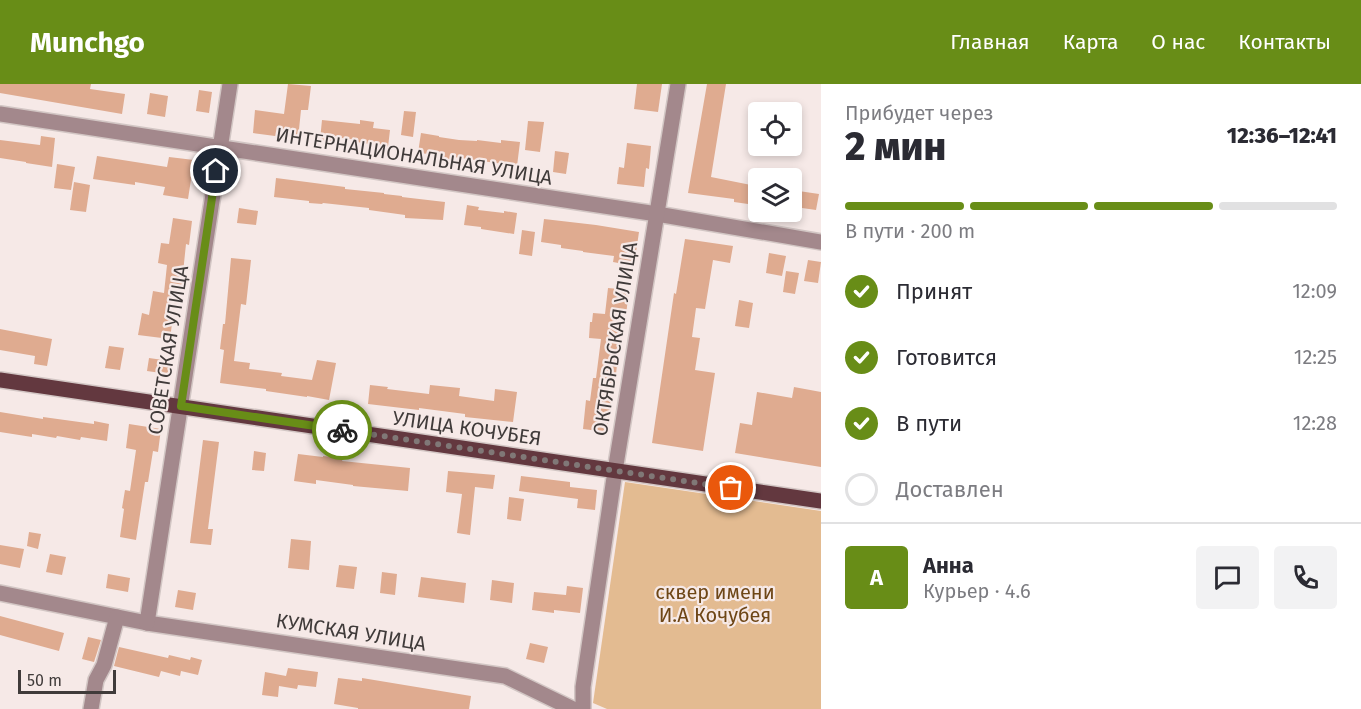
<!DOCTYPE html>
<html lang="ru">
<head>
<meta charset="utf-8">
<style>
  :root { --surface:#fff; --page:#f2f2f3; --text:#2b2b33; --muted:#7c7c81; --line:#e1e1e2; --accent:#688d17 }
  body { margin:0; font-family:"Fira Sans",sans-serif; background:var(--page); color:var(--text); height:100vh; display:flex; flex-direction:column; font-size:22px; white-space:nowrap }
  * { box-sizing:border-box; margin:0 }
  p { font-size:20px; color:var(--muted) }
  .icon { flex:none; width:33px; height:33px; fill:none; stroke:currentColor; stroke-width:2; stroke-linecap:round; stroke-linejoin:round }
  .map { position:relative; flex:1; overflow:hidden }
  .panel { display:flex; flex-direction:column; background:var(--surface); width:540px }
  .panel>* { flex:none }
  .controls { position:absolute; left:748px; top:18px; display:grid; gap:12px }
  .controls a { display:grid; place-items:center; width:54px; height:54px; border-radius:6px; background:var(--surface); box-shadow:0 3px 9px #0003; font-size:30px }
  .scale { position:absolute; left:18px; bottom:15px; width:98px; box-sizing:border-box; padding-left:6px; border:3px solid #403b3a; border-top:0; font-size:16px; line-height:21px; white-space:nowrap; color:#403b3a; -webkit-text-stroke:4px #f6e9e7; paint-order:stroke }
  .pin { position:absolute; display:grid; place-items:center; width:51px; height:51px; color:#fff; margin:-26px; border:3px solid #fff; border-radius:50%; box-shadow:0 2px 6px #0007 }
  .courier { position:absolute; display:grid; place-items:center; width:60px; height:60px; margin:-30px; border:4px solid #688d17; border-radius:50%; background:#fff; color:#222; box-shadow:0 2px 8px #0007 }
  .overview em { font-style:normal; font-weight:800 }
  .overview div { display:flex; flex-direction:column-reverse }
  .overview { display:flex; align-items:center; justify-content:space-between; height:102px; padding:0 24px }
  h1 { font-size:39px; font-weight:800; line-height:45px }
  .bar { display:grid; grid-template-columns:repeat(4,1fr); gap:9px 6px; align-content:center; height:72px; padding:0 24px }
  .bar i { height:8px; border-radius:4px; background:var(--line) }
  .bar .on { background:var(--accent) }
  .bar p { grid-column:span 4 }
  .line { display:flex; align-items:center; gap:15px; padding:0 24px; border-top:2px solid var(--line) }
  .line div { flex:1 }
  .round { display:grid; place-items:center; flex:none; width:63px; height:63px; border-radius:6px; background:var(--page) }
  ol { padding:0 24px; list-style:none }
  li { display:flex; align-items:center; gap:18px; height:66px }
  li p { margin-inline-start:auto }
  li .icon { padding:6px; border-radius:50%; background:var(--accent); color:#fff; stroke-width:4 }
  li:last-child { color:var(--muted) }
  li i { width:33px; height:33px; border:3px solid var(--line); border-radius:50% }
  header { display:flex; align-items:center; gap:36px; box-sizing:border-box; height:84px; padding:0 30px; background:var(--accent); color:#fff }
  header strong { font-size:28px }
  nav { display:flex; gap:33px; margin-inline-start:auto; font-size:21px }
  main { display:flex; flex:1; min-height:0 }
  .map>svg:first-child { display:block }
  .green { fill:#e3bb91 }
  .building { fill:#dfab90 }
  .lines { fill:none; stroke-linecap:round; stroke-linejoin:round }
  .minor-casing { stroke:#d2c6c4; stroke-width:18 }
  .major-casing { stroke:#d2c6c4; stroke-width:18 }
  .minor { stroke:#a3888c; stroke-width:15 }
  .major { stroke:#63383f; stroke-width:15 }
  .done { stroke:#807877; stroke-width:6; stroke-dasharray:0 10.8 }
  .route { stroke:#688d17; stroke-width:8 }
  .labels { text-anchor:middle; stroke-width:4.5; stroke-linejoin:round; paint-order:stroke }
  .street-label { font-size:20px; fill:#403b3a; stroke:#f6e9e7 }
  .park-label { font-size:20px; fill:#6e4616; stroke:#f6e9e7 }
</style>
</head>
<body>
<header>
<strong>Munchgo</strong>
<nav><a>Главная</a><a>Карта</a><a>О нас</a><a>Контакты</a></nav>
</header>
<main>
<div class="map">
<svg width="821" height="625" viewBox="0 0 821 625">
  <rect width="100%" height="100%" fill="#f6e9e7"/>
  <!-- green -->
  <path class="green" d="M625,398L821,427V625H607L593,619Z"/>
  <!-- building -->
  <g class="building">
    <path d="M0,0H91L90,5L125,10L122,30L0,9Z"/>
    <path d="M288,0L311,2L308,26H301L298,55L253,49L255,26L284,30Z"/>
    <path d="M637,0H662L658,28L634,25Z"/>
    <path d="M707,0H726L711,93L751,101L748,120L734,118V115L688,109Z"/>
    <path d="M199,6L212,8L209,29L196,27Z"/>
    <path d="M150,9L168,12L165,33L147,30Z"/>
    <path d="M404,27L416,28L413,53L401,51Z"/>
    <path d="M322,36L360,40V36L374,38L373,44L390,46L388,63L357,58L358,56L334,53L333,58L320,56Z"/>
    <path d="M528,37L544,38L540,68L525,66Z"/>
    <path d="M421,49L439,52V53L459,56L477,57V56L501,59V56L520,58L517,82L454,73V76L441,74V71L418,69Z"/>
    <path d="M41,52L55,54L52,83L26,79V78L0,74V56L40,61Z"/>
    <path d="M627,59L651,62L649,85L646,84L644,103L617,100L619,83L624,84Z"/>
    <path d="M555,67L569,69L566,90L553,88Z"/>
    <path d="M97,72L167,83L169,73L194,76L188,115L163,111L165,103L135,98V101L93,95Z"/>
    <path d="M57,80L75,83L71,106L54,104Z"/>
    <path d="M276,94L345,103V105L384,109V110L402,112V113L445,118L443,136L405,134V131L369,126V124L323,119L322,120L309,119V117L274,113Z"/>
    <path d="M74,98L90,101L86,128L70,126Z"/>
    <path d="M792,106L819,110L816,126L802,124V119L792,117Z"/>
    <path d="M467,121L479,123L478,126L504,129V127L517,129L514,150L481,145V143L464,141Z"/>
    <path d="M239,124L258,127L256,141L237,139Z"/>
    <path d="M173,134L192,137L189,161L186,160L181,208H178L176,224H174L170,255L138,251L142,229L149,231L153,207L164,209L167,181L158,179L161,159L169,160Z"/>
    <path d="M544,135L596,141L639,148L634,182L613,178L614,172L583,168V167L561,164V161L541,158Z"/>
    <path d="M522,146L535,148L532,172L519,170Z"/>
    <path d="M685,155L733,162L730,179L713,176L705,225L696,224L692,253L700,254L695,286L715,289L703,367L652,359L674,209L676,210Z"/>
    <path d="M769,169L786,172L782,192L766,189Z"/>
    <path d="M231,174L251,176L246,221L241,220L234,277L250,279L249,285L282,289L281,292L312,296L317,276L336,279L329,316L307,312V313L266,307V305L220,299L224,266L220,265L223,240H225Z"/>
    <path d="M808,176L821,178L818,199L804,197Z"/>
    <path d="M786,187L799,189L795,210L783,208Z"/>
    <path d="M608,204L629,206L626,231H623L616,290H614L607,348L583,345L586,316L590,317L593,294H596L601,255L589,254L590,238H592L593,229L605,230Z"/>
    <path d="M739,216L753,219L749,244L735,242Z"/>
    <path d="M0,245L52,255L47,282L34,280L35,272L0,266Z"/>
    <path d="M109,262L124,264L120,286L105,284Z"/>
    <path d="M149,274L170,277L168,290L147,287Z"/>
    <path d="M370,301L388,303L387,305L429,310L430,301L460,304L459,312L494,317L495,305L517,308L513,338L465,333V330L419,324V326L368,320Z"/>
    <path d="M794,303L821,308V383L735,369L740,339L752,341L757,308L792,314Z"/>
    <path d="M0,328L43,335V333L94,340V337L109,340L107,357L81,353L80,356L57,352L56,354L32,350V353L0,348Z"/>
    <path d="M129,340L161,345L158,368L153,367L148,398H145L136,456L120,453L124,425L122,424L125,406L130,407L136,366L126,364Z"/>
    <path d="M203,356L219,358L208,445H213L211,461L190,459Z"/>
    <path d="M254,367L266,369L264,387L252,386Z"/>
    <path d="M298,370L323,373V372L343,374L342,377L410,384L408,407L353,402V401L316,396V400L294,397Z"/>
    <path d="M448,387L495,391L493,405L475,403L470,451L457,449L462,410L446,408Z"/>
    <path d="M521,392L570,398V403L597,406L595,426L577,424L578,415L519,407Z"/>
    <path d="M509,413L524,415L521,437L507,435Z"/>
    <path d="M29,448L41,450L38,465L27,462Z"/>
    <path d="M291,455L311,457L309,486L288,484Z"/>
    <path d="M0,461L24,465L20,484L0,480Z"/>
    <path d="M50,470L66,473L62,491L46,488Z"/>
    <path d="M339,481L357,483L354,505L336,503Z"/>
    <path d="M382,488L397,490L395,511L380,509Z"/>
    <path d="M108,490L130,494L128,508L106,504Z"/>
    <path d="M421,493L466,499L464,519L418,513Z"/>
    <path d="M492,496L514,499L512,519L490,516Z"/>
    <path d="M567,502L583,504L580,529L554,526V529L532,526L534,508L566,511Z"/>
    <path d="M178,506L196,509L193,526L175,523Z"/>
    <path d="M0,532L64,549L59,567L0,551Z"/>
    <path d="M88,553L101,556L94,578L82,575Z"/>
    <path d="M530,559L548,563L544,579L526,575Z"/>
    <path d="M119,563L168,574L169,571L190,576L191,573L202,576L198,591L181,587L180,592L161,587L159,593L114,582Z"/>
    <path d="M288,584L318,588L316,603L298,601L297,605L279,602L278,613L262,611L265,588L286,592Z"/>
    <path d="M338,594L362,597V594L471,612L469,625H358V624L334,620Z"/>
  </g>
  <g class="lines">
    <!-- minor casing -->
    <g class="minor-casing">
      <g id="minor">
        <path d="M0,30L657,130L821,158"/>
        <path d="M0,509L147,539L505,592L573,625"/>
        <path d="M147,539L230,0"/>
        <path d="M91,625L96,596L104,581L117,533"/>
        <path d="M583,625V603L615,387L678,0"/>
      </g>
    </g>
    <!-- major casing -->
    <g class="major-casing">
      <path id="major" d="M0,296L821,417"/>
    </g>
    <!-- minor -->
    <use href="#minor" class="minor"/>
    <!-- major -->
    <use href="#major" class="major"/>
  </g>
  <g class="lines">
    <!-- done -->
    <path class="done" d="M342,346L731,404"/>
    <!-- route -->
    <path class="route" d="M216,87L181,322L342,346"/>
  </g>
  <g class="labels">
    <!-- street labels -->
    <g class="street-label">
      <text transform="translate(414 72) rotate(9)" y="7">ИНТЕРНАЦИОНАЛЬНАЯ УЛИЦА</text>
      <text transform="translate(615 255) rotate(-81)" y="7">ОКТЯБРЬСКАЯ УЛИЦА</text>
      <text transform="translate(168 266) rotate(-81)" y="7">СОВЕТСКАЯ УЛИЦА</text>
      <text transform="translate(467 344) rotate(8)" y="7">УЛИЦА КОЧУБЕЯ</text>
      <text transform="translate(351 548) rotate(9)" y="7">КУМСКАЯ УЛИЦА</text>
    </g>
    <!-- park labels -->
    <g class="park-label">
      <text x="715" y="515">сквер имени<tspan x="715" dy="23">И.А Кочубея</tspan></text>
    </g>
  </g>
</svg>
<div class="controls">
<a><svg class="icon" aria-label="locate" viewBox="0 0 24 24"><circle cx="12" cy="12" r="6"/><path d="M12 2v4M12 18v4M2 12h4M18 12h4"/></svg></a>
<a><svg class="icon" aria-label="layers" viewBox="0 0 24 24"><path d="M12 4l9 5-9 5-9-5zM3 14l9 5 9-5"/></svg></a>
</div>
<div class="scale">50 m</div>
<div class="pin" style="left:731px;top:404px;background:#ea580c"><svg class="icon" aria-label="bag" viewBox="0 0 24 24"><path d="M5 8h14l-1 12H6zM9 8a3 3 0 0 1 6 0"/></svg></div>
<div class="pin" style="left:216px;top:87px;background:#1f2937"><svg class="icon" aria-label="home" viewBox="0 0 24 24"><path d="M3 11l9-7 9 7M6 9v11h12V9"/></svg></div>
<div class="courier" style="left:342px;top:346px"><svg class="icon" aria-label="bike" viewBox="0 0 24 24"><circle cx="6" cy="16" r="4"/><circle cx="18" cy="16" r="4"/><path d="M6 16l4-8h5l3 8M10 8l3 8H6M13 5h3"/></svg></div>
</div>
<section class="panel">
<div class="overview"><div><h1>2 мин</h1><p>Прибудет через</p></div><em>12:36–12:41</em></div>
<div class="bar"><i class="on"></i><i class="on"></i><i class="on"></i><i></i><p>В пути · 200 m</p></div>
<ol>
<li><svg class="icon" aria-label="check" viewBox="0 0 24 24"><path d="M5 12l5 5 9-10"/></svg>Принят<p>12:09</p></li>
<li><svg class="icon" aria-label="check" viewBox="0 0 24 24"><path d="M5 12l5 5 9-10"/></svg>Готовится<p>12:25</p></li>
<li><svg class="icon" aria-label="check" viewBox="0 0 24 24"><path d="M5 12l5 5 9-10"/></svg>В пути<p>12:28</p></li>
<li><i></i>Доставлен</li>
</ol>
<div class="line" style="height:108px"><b class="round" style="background:var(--accent);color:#fff">А</b><div><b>Анна</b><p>Курьер · 4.6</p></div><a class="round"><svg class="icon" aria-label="chat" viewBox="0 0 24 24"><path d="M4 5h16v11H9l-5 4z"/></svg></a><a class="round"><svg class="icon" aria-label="phone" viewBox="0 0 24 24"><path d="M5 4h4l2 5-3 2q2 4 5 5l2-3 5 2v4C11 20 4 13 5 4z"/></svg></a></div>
</section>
</main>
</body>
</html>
